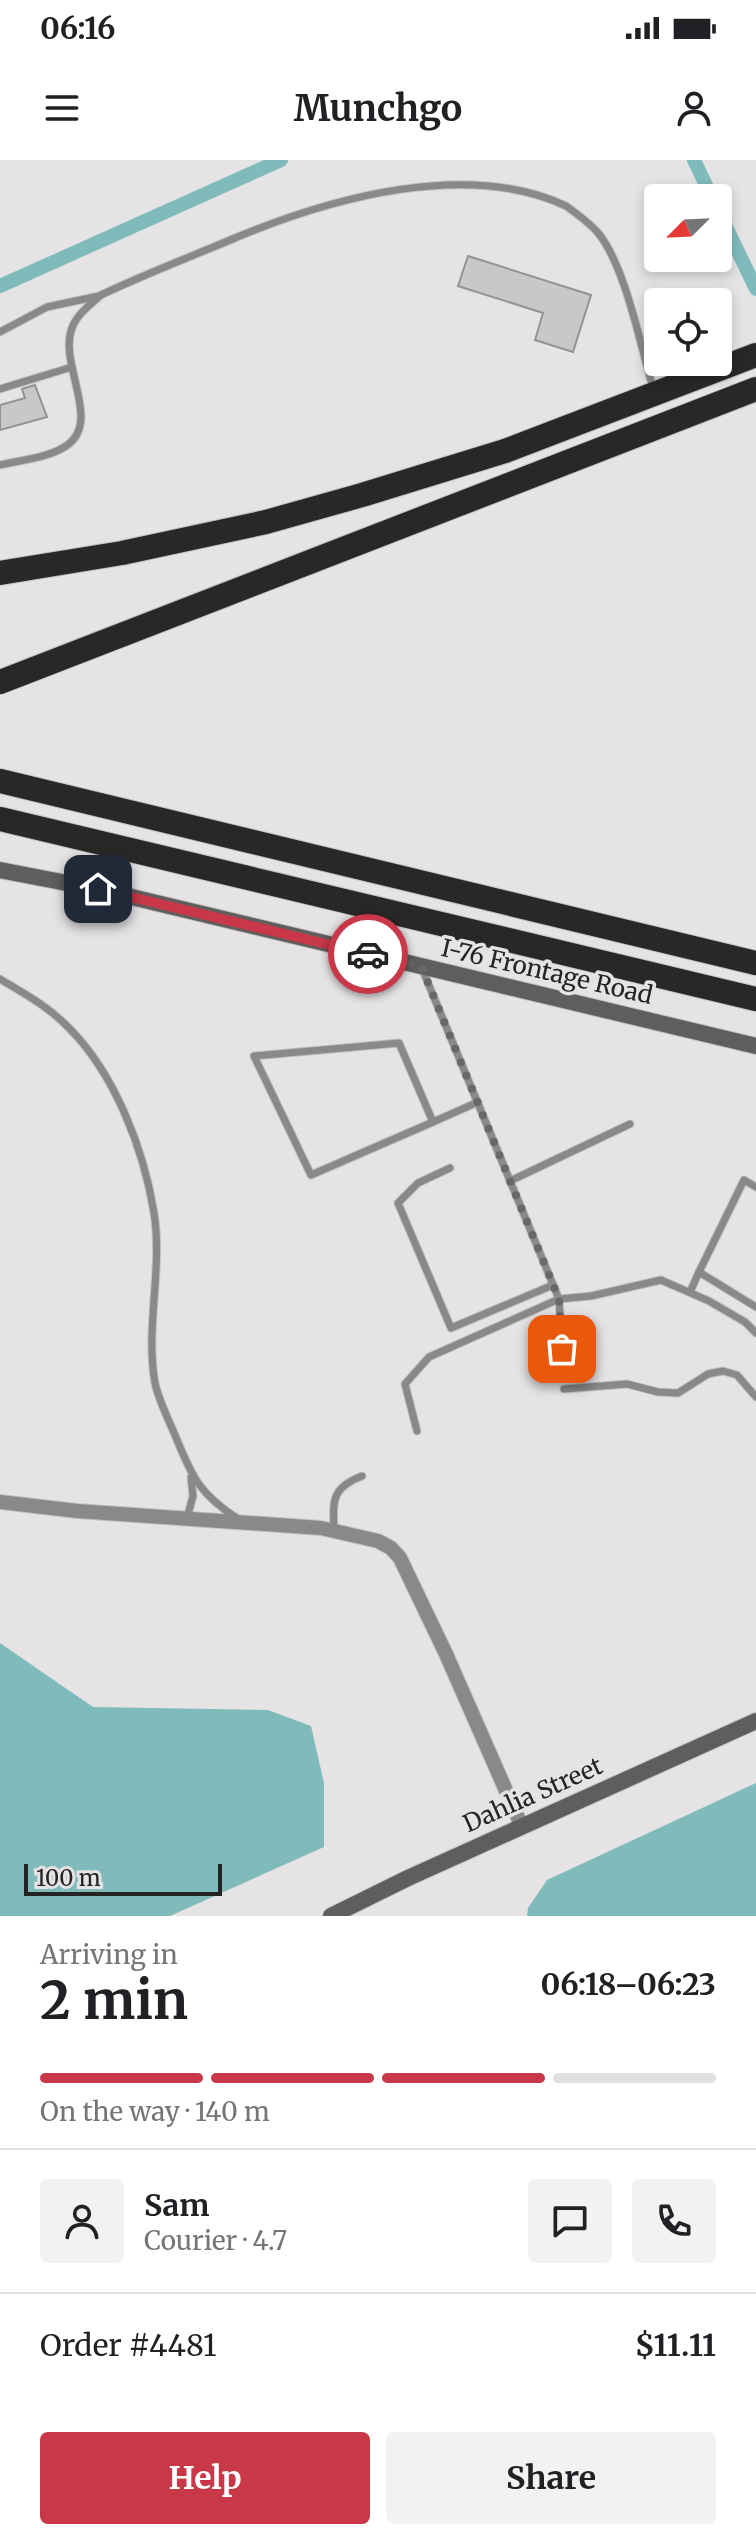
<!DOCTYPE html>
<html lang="en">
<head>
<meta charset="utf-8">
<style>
  :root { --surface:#fff; --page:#f2f2f2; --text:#202124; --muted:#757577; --line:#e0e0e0; --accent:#c83848 }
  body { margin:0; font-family:Merriweather,serif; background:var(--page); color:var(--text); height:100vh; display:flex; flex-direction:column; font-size:30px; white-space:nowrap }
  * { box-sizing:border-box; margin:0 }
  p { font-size:26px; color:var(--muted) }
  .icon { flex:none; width:44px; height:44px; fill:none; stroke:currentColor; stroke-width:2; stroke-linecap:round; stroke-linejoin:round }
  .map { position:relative; height:1756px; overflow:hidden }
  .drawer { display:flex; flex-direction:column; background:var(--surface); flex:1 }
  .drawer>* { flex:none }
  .needle { width:52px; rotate:246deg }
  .tools { position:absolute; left:644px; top:24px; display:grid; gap:16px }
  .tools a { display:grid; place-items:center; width:88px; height:88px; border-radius:8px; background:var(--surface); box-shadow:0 4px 12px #0003; font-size:40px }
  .scale { position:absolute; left:24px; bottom:20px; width:198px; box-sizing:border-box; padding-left:8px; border:4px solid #252425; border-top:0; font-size:22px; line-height:28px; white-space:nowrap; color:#252425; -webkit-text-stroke:6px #e6e3e5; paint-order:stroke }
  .pin { position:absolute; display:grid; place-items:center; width:68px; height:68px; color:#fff; margin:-34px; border-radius:16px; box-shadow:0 4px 12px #0006 }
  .courier { position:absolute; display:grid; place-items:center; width:80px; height:80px; margin:-40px; border:6px solid #c83848; border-radius:50%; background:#fff; color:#222; box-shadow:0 2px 10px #0007 }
  .overview em { font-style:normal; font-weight:700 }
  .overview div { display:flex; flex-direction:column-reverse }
  .overview { display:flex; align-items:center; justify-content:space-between; height:136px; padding:0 40px }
  h1 { font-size:52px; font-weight:700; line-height:60px }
  .bar { display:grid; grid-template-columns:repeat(4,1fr); gap:12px 8px; align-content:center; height:96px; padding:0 40px }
  .bar i { height:10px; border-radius:6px; background:var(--line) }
  .bar .on { background:var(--accent) }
  .bar p { grid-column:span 4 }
  .line { display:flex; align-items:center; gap:20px; padding:0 40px; border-top:2px solid var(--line) }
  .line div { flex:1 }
  .round { display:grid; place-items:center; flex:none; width:84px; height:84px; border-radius:8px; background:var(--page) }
  .primary-button { display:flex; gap:16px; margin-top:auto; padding:16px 40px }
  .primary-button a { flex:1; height:92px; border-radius:8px; background:var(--accent); color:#fff; font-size:32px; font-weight:700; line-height:92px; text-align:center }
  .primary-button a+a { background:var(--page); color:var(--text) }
  .status { display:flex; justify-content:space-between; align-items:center; height:56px; padding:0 40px; background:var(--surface); direction:ltr }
  .status svg { height:22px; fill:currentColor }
  header { display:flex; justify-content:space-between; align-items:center; height:104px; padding:0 40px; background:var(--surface); font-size:36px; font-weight:700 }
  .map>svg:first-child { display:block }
  .water { fill:#80bbbc }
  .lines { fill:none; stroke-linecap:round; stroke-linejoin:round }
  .canal { stroke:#80bbbc; stroke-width:14 }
  .building { fill:#cac7ca; stroke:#959295; stroke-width:2 }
  .lane-casing { stroke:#c3c1c2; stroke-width:9 }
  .street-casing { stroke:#c3c1c2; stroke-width:16 }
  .secondary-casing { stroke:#c3c1c2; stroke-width:18 }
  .highway-casing { stroke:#c3c1c2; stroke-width:26 }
  .lane { stroke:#8a8988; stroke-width:7 }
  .street { stroke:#8a8988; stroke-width:14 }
  .secondary { stroke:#5f5e5c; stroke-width:16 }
  .highway { stroke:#292826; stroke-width:24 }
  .done { stroke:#696768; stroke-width:8; stroke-dasharray:0 14.4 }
  .route { stroke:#c83848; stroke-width:10 }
  .labels { text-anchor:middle; stroke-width:7; stroke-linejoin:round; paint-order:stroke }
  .street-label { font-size:24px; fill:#252425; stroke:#e6e3e5 }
</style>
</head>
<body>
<div class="status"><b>06:16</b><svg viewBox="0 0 49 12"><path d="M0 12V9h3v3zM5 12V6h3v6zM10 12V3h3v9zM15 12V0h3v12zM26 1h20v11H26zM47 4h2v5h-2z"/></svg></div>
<header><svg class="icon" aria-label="menu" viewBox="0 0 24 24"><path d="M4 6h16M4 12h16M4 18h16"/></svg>Munchgo<svg class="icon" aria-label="person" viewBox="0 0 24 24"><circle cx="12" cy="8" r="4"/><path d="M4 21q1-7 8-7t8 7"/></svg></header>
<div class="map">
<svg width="756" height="1756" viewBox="0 0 756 1756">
  <rect width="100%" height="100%" fill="#e6e3e5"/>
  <!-- water -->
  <g class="water">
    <path d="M0,1483L93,1547L268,1550L311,1566L324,1623V1687L170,1756H0Z"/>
    <path d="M756,1623V1756H527L528,1748L547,1720Z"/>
  </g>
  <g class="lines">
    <!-- canal -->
    <g class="canal">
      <path d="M694,0L712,38"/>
      <path d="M718,50L756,129"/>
      <path d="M0,126L281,0"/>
    </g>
  </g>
  <!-- building -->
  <g class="building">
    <path d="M468,96L591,135L573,192L535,180L543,153L458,126Z"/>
    <path d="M35,225L47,257L0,270V245L25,238L22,229Z"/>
  </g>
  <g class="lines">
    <!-- lane casing -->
    <g class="lane-casing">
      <g id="lane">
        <path d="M0,172L47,147L99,136"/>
        <path d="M0,229L72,207"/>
        <path d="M0,305C21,300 48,298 66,286C103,262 58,204 72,168C77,154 91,144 101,135C145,114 190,97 235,78C333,37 468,0 566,46C577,54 590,63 599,74C626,109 640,184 653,228"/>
        <path d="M421,806L559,1139L591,1136L661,1120L709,1141L745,1162L756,1173"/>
        <path d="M0,819C25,834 49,847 69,868C115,914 144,990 154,1053C163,1109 145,1167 155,1223C159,1242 170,1262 177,1280C193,1319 201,1335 238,1359"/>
        <path d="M433,962L311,1015L254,896L399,883L433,962L478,942"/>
        <path d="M450,1008L418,1023L398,1043L451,1168L553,1125"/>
        <path d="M510,1021L630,964"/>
        <path d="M756,1027L744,1020L699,1112L756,1147"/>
        <path d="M690,1132L699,1112"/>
        <path d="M564,1229L627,1224L658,1232L678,1233L708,1214L723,1211L737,1215L756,1237"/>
        <path d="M417,1271L405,1224L429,1197L559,1139L562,1189"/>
        <path d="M187,1358L193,1336L191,1317"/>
        <path d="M334,1370C333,1341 331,1328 362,1316"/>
      </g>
    </g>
    <!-- street casing -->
    <g class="street-casing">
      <path id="street" d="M0,1342L77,1351L321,1368L378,1381L391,1388L400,1398L446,1494L522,1667"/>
    </g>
    <!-- secondary casing -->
    <g class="secondary-casing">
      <g id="secondary">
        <path d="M0,710L98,729L756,886"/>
        <path d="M331,1756L408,1718L756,1561"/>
      </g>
    </g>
    <!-- highway casing -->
    <g class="highway-casing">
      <g id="highway">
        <path d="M0,413L122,393L266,362L362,335L505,291L756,195"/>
        <path d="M0,522L756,229"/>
        <path d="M0,621L756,803"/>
        <path d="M0,659L756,839"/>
      </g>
    </g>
    <!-- lane -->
    <use href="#lane" class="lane"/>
    <!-- street -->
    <use href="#street" class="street"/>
    <!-- secondary -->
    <use href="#secondary" class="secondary"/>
    <!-- highway -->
    <use href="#highway" class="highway"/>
  </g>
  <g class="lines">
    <!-- done -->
    <path class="done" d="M368,794L421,806L559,1139L562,1189"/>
    <!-- route -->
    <path class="route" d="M98,729L368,794"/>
  </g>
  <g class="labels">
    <!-- street labels -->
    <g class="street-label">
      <text transform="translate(547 812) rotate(13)" y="8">I-76 Frontage Road</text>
      <text transform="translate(533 1635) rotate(-24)" y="8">Dahlia Street</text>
    </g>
  </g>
</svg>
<div class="tools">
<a><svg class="needle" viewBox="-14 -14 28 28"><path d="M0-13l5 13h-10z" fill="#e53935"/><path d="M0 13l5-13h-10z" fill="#757577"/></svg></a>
<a><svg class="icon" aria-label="locate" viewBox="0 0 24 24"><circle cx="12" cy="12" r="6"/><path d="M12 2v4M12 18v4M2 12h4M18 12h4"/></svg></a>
</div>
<div class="scale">100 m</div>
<div class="pin" style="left:562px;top:1189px;background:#ea580c"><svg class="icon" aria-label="bag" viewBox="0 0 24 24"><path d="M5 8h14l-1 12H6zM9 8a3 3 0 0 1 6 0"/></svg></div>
<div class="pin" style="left:98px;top:729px;background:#1f2937"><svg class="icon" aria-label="home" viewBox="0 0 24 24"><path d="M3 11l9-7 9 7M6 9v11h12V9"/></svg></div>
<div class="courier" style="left:368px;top:794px"><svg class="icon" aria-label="car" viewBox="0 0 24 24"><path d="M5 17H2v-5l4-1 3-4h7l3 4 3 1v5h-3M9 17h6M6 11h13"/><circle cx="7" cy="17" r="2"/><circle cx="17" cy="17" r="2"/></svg></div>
</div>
<section class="drawer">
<div class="overview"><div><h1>2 min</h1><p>Arriving in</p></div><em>06:18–06:23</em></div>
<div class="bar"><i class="on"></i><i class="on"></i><i class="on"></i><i></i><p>On the way · 140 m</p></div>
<div class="line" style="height:144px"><a class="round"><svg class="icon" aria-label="person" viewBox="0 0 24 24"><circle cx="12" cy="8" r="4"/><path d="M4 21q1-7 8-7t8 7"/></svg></a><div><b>Sam</b><p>Courier · 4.7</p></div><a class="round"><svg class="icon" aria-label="chat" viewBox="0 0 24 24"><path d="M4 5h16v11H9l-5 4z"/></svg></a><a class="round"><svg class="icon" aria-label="phone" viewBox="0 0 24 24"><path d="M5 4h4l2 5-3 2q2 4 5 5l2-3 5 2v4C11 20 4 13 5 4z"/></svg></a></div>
<div class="line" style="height:104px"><div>Order #4481</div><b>$11.11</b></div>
<div class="primary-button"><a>Help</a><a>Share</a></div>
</section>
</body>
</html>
